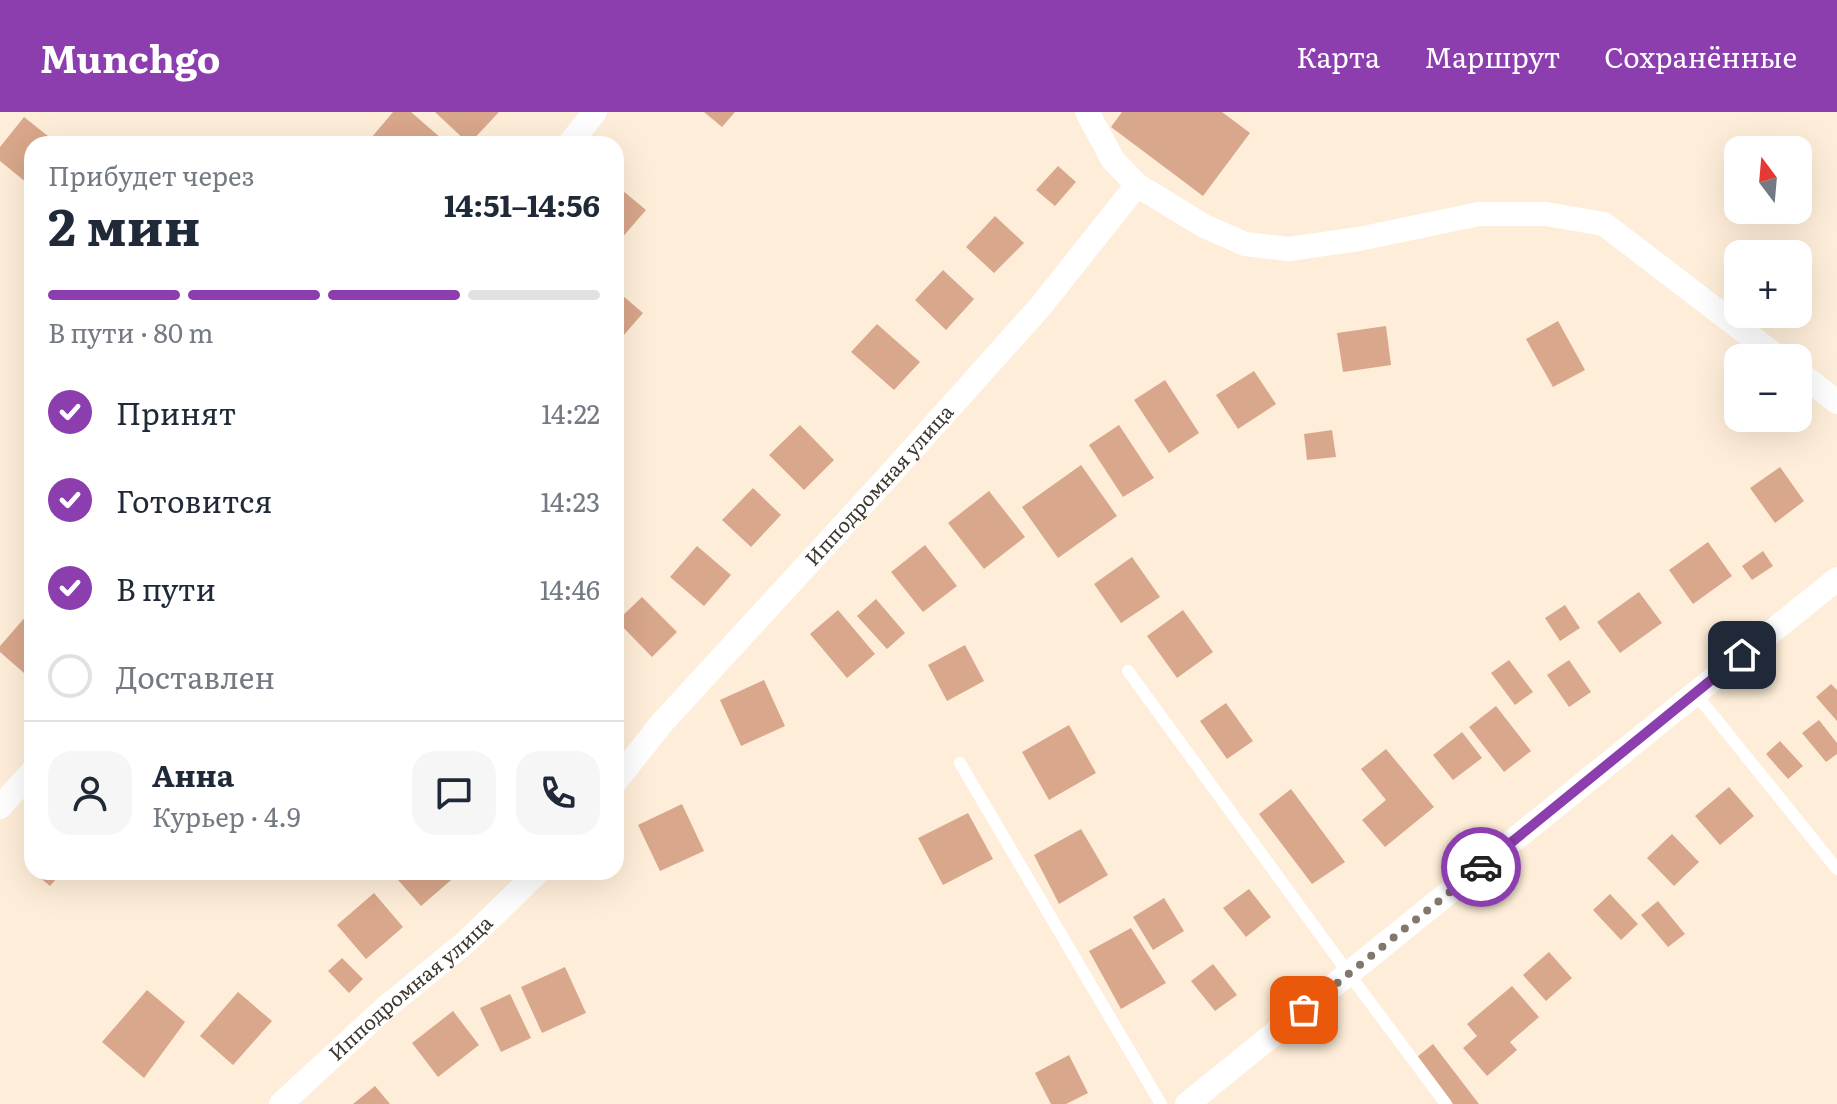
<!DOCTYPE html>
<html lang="ru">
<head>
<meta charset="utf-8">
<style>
  :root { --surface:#fff; --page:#f6f6f7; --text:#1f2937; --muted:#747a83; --line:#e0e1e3; --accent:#8c3eae }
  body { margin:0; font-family:Literata,serif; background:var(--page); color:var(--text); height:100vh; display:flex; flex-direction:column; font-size:30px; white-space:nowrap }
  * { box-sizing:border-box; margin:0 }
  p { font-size:26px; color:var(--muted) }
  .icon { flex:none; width:44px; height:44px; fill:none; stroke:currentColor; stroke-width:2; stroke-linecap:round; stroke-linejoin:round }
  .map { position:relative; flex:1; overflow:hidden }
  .drawer { position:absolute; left:24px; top:24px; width:600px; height:744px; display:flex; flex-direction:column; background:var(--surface); border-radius:24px; box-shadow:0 8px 32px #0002 }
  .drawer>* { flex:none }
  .needle { width:52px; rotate:344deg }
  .buttons { position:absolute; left:1724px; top:24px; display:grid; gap:16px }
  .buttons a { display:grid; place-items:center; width:88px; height:88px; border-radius:16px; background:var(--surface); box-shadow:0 8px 32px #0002; font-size:40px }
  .pin { position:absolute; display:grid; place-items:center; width:68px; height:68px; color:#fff; margin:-34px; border-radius:16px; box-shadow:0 4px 12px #0006 }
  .courier { position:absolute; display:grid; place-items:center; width:80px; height:80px; margin:-40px; border:6px solid #8c3eae; border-radius:50%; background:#fff; color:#222; box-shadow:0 2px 10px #0007 }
  .headline em { font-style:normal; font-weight:700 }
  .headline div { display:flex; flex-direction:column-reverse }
  .headline { display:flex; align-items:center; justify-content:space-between; height:136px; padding:0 24px }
  h1 { font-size:52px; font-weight:700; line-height:60px }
  .bar { display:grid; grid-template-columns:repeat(4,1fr); gap:12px 8px; align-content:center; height:96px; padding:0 24px }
  .bar i { height:10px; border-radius:6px; background:var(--line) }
  .bar .current { background:var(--accent) }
  .bar p { grid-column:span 4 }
  .line { display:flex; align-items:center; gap:20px; padding:0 24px; border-top:2px solid var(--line) }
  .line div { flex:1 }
  .round { display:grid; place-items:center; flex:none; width:84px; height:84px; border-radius:24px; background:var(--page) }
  ol { padding:0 24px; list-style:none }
  li { display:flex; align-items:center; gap:24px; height:88px }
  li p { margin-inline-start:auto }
  li .icon { padding:8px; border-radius:50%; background:var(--accent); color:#fff; stroke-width:4 }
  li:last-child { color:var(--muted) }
  li i { width:44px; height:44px; border:4px solid var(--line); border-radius:50% }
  header { display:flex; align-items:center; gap:48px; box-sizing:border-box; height:112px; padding:0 40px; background:var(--accent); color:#fff }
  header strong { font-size:38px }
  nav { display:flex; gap:44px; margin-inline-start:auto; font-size:28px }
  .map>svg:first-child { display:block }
  .building { fill:#d9a78b }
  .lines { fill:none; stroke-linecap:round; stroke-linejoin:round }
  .lane { stroke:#fff; stroke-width:12 }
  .street { stroke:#fff; stroke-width:24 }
  .done { stroke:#81776a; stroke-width:8; stroke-dasharray:0 14.4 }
  .route { stroke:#8c3eae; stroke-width:10 }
  .labels { text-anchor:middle; stroke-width:7; stroke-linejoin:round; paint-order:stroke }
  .street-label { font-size:20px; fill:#3d372f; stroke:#fff }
</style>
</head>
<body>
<header>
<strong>Munchgo</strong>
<nav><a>Карта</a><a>Маршрут</a><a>Сохранённые</a></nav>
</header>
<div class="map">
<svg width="1837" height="992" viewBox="0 0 1837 992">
  <rect width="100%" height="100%" fill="#feeed9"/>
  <!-- building -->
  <g class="building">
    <path d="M393,0H411L442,27L438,32H366Z"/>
    <path d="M435,0H499L469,32Z"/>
    <path d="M704,0H735L722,15Z"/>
    <path d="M1122,0H1222L1250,21L1203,84L1111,15Z"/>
    <path d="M24,5L58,32H32V75L0,49V35Z"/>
    <path d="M1058,54L1076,70L1055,94L1036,78Z"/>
    <path d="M616,73L646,98L620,128L616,125Z"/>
    <path d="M995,104L1024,131L994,161L966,135Z"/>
    <path d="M943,158L974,187L946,218L915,188Z"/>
    <path d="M616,178L643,201L616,232Z"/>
    <path d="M1558,209L1585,258L1553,275L1526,227Z"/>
    <path d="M877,212L920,250L894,278L851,240Z"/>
    <path d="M1386,214L1391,253L1343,260L1337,221Z"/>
    <path d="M1254,259L1276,292L1238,317L1216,283Z"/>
    <path d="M1165,268L1199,321L1169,341L1134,288Z"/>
    <path d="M800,313L834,348L804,378L769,343Z"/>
    <path d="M1119,313L1154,366L1123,385L1089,333Z"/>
    <path d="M1332,318L1336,345L1307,348L1304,322Z"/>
    <path d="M1081,353L1117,404L1058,446L1022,395Z"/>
    <path d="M1780,355L1804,389L1775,411L1750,376Z"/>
    <path d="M753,376L781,403L751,435L722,408Z"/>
    <path d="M989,379L1025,425L984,457L948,411Z"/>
    <path d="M1708,430L1732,464L1693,492L1669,458Z"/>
    <path d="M925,433L957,474L923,500L891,460Z"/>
    <path d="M697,434L731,463L704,494L670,465Z"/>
    <path d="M1763,439L1773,454L1752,468L1742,454Z"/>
    <path d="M1132,445L1160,485L1121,511L1094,472Z"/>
    <path d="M1639,480L1662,511L1620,541L1597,510Z"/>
    <path d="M642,485L677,520L652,545L617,509Z"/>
    <path d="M876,487L905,521L887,537L857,504Z"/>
    <path d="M1565,493L1580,516L1560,529L1545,506Z"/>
    <path d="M838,498L875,542L847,566L810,522Z"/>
    <path d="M1183,498L1213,540L1177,566L1147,524Z"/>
    <path d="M28,502L32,506V568L0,540V534Z"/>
    <path d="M965,533L984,569L947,589L928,553Z"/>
    <path d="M1509,548L1533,580L1515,593L1491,561Z"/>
    <path d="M1569,548L1591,580L1569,595L1547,563Z"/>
    <path d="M764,568L785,614L741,634L720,588Z"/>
    <path d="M1831,572L1837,578V609L1816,585Z"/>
    <path d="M1226,591L1253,629L1227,647L1200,609Z"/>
    <path d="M1496,594L1531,639L1504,660L1469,615Z"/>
    <path d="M1819,608L1837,631V642L1826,650L1802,621Z"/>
    <path d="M1069,613L1096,661L1049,688L1022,640Z"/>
    <path d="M1462,620L1482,646L1453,668L1433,643Z"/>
    <path d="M1780,629L1803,654L1788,667L1766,642Z"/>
    <path d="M1386,637L1434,695L1385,735L1362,708L1386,688L1361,657Z"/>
    <path d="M1729,675L1754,704L1720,733L1695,704Z"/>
    <path d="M1291,677L1345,750L1312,772L1259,702Z"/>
    <path d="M682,692L704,739L660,759L638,713Z"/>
    <path d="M968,701L993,747L943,773L918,726Z"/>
    <path d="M1081,717L1108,763L1059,792L1034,743Z"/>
    <path d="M1672,722L1699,750L1674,774L1647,746Z"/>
    <path d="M33,760H62L50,774Z"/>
    <path d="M391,760H456L458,762L421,794Z"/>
    <path d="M1249,777L1271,805L1246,825L1223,796Z"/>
    <path d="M374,781L403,815L366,847L337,813Z"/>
    <path d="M1610,782L1638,812L1621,828L1593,798Z"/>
    <path d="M1164,786L1184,819L1153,838L1133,805Z"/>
    <path d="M1658,789L1685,822L1668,835L1641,803Z"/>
    <path d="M1131,816L1166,871L1121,897L1089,839Z"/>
    <path d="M1549,840L1572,866L1546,889L1523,863Z"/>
    <path d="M342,846L363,867L349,881L328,859Z"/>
    <path d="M1213,852L1237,883L1215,899L1191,869Z"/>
    <path d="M565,855L586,901L542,921L521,875Z"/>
    <path d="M1512,874L1539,905L1510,930L1517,938L1487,964L1463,936L1477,924L1467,912Z"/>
    <path d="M147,878L185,910L144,966L102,930Z"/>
    <path d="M238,880L272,909L233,953L200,924Z"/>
    <path d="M510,882L531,926L501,940L480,896Z"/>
    <path d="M453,899L479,933L438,965L412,931Z"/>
    <path d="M1433,932L1479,992H1453L1417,945Z"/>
    <path d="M1069,943L1088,981L1066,992H1051L1035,961Z"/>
    <path d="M375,974L390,992H353Z"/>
  </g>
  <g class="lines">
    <!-- lane -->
    <g class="lane">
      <path d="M1128,559L1349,862L1446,992"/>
      <path d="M1695,581L1837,757"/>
      <path d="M960,651L1161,992"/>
    </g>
    <!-- street -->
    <g class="street">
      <path d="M1087,0L1113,48L1137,73L1204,114L1245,132L1289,137L1359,127L1479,102H1546L1604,112L1779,246"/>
      <path d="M569,32L595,0"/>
      <path d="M1798,260L1837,290"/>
      <path id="s1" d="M616,669L661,612L885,368L1040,195L1137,73"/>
      <path d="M0,695L32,660"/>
      <path id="s2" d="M281,992L384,897L466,830L538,760"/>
      <path d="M1187,992L1837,467"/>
    </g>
  </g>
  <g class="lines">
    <!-- done -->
    <path class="done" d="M1304,898L1481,755"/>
    <!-- route -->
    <path class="route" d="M1481,755L1742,543"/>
  </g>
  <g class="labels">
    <!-- street labels -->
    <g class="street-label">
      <text dy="7" stroke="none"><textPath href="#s1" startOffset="396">Ипподромная улица</textPath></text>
      <text dy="7" stroke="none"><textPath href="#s2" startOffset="174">Ипподромная улица</textPath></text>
    </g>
  </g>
</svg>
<div class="buttons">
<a><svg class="needle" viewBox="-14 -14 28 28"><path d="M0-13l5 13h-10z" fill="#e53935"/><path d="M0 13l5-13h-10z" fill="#747a83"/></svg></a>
<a>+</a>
<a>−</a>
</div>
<div class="pin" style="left:1304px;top:898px;background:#ea580c"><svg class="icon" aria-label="bag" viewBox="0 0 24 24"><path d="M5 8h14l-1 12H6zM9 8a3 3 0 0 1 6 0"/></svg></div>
<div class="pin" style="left:1742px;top:543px;background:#1f2937"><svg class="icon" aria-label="home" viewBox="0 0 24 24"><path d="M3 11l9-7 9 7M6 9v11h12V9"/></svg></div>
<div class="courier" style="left:1481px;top:755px"><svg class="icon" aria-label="car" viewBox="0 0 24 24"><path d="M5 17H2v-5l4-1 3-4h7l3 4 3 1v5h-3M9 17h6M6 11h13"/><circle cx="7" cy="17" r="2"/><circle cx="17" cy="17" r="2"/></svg></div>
<section class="drawer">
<div class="headline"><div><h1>2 мин</h1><p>Прибудет через</p></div><em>14:51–14:56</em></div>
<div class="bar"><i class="current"></i><i class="current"></i><i class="current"></i><i></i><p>В пути · 80 m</p></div>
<ol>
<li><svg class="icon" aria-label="check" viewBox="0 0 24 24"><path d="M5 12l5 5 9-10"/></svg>Принят<p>14:22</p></li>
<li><svg class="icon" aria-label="check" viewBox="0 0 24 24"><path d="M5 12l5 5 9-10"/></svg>Готовится<p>14:23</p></li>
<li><svg class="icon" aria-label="check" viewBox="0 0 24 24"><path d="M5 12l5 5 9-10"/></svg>В пути<p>14:46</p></li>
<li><i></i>Доставлен</li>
</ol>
<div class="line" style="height:144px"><a class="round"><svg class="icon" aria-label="person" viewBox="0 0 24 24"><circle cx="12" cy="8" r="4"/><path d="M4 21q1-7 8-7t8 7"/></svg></a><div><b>Анна</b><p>Курьер · 4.9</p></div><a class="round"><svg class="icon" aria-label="chat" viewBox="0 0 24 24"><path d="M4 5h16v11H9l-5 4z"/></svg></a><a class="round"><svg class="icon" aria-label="phone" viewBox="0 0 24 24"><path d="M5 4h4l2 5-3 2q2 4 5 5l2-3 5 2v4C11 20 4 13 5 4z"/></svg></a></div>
</section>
</div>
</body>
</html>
